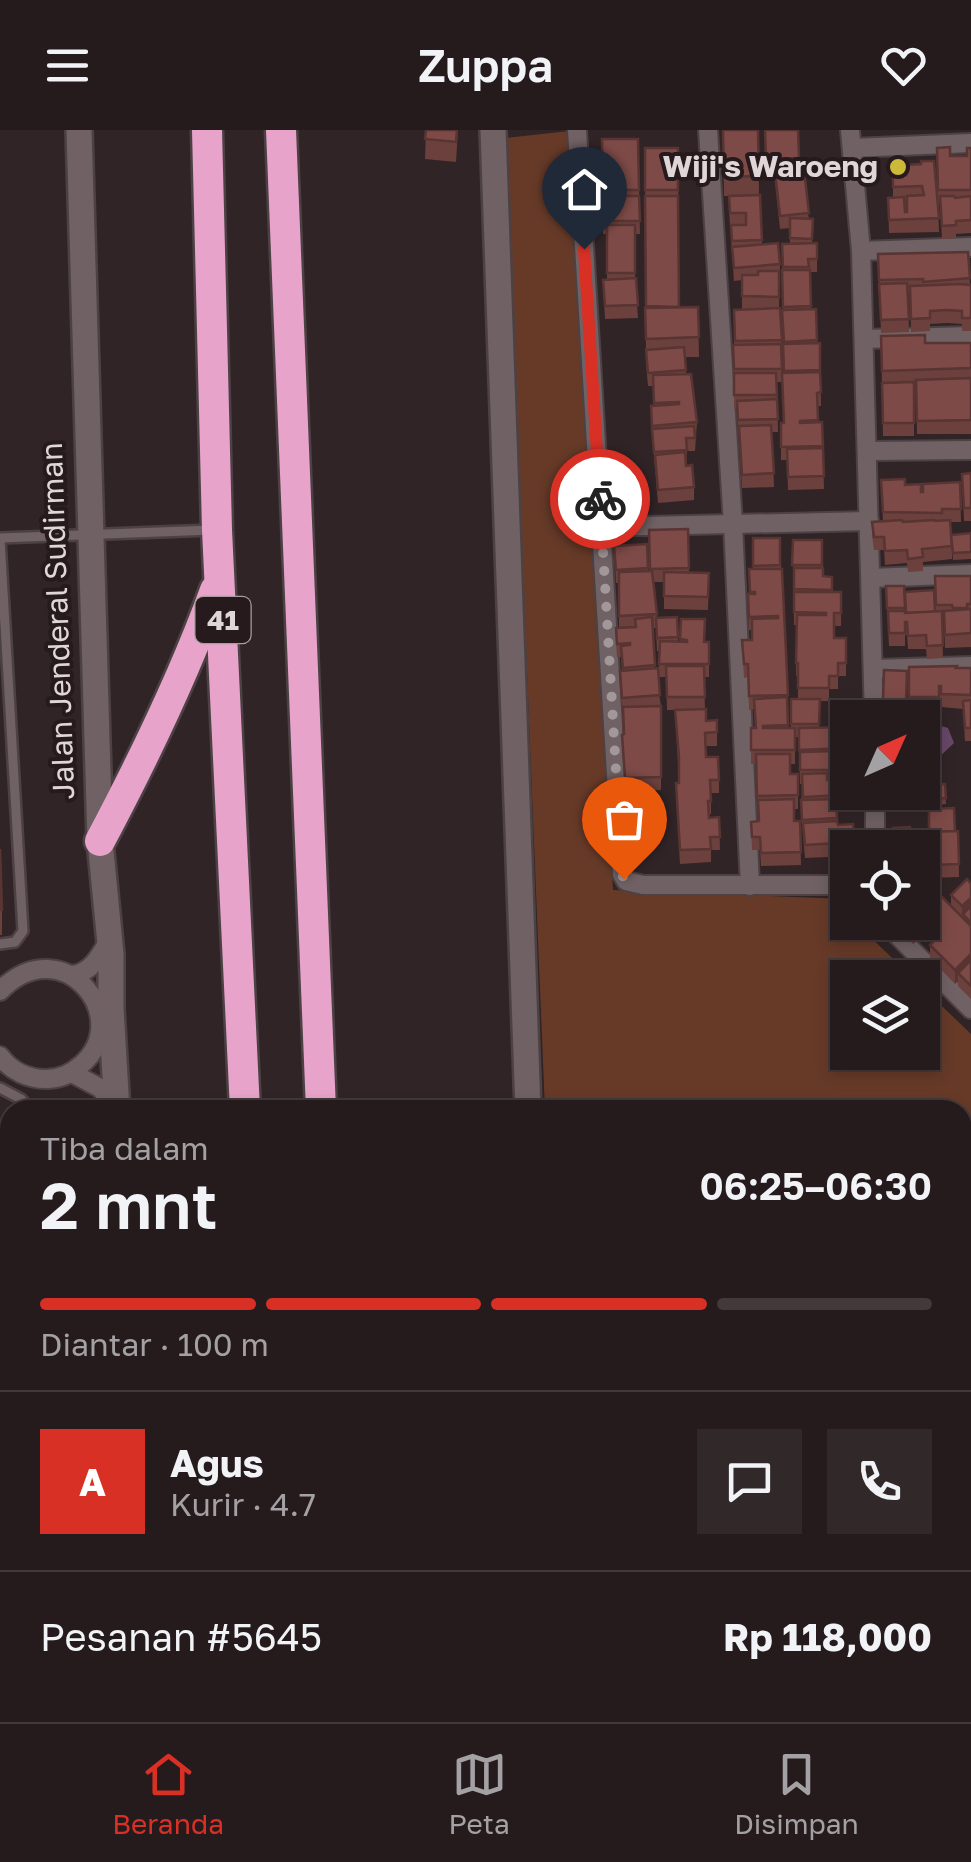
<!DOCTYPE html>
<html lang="id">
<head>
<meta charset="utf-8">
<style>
  :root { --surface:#251b1d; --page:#31282a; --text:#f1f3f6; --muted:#a3a1a4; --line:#42393b; --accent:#d93025 }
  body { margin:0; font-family:"Golos Text",sans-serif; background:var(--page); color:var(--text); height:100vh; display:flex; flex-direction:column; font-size:38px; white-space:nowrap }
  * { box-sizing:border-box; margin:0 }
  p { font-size:32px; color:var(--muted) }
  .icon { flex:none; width:55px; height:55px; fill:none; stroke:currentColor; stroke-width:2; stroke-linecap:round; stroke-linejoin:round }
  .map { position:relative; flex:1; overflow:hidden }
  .panel { position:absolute; left:0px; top:970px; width:972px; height:622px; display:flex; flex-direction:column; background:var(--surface); border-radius:30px 30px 0 0; box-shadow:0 5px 15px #0003,0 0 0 2px var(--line) }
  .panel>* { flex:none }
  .needle { width:65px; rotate:45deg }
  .controls { position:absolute; left:830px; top:570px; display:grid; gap:20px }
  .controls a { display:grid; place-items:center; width:110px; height:110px; border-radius:0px; background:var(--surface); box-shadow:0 5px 15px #0003,0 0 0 2px var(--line); font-size:50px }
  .pin { position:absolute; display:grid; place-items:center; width:85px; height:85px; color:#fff; margin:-102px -42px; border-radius:50% 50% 50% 0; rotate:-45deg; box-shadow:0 0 10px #0007 }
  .pin .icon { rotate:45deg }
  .courier { position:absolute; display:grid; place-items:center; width:100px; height:100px; margin:-50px; border:8px solid #d93025; border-radius:50%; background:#fff; color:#222; box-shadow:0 2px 12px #0007 }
  .head em { font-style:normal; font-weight:600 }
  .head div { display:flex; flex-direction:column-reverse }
  .head { display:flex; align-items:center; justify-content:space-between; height:170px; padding:0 40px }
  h1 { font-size:65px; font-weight:600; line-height:75px }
  .bar { display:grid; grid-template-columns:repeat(4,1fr); gap:15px 10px; align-content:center; height:120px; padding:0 40px }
  .bar i { height:12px; border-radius:8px; background:var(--line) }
  .bar .active { background:var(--accent) }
  .bar p { grid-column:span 4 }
  .line { display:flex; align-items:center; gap:25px; padding:0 40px; border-top:2px solid var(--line) }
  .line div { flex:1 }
  .round { display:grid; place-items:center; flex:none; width:105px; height:105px; border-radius:0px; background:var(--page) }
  header { display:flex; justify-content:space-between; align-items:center; height:130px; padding:0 40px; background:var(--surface); font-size:45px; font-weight:600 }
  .menu { display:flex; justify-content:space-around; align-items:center; height:140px; border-top:2px solid var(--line); background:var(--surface); font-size:28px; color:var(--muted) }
  .menu a { display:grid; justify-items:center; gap:5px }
  .menu .active { color:var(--accent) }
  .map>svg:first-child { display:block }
  .green { fill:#673a28 }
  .water { fill:#68476a }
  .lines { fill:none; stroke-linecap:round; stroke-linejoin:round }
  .lane-casing { stroke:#4c4144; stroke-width:14 }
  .street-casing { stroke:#4c4144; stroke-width:22 }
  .secondary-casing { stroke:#4c4144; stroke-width:30 }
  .highway-casing { stroke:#4c4144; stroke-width:35 }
  .lane { stroke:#706164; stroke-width:9 }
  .street { stroke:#706164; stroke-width:18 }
  .secondary { stroke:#706164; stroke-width:25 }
  .highway { stroke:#e7a3ca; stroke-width:30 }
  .wall { fill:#6c403d }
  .shaded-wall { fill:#583432 }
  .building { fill:#7d4a47; stroke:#583432; stroke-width:2.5 }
  .done { stroke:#a2989a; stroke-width:10; stroke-dasharray:0 18 }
  .route { stroke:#d93025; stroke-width:12 }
  .poi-dot { fill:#ccb939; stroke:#271a1d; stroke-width:4 }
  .labels { text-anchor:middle; stroke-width:8; stroke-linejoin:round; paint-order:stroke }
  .shield { fill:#271a1d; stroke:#a89ea0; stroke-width:2.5 }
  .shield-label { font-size:28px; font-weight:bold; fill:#dfd6d8 }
  .poi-label { font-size:30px; font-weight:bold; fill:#dfd6d8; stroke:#271a1d; text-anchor:end }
  .street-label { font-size:30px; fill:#dfd6d8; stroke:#271a1d }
</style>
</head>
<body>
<header><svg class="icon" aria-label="menu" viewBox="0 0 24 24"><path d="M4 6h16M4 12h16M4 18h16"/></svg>Zuppa<svg class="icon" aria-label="heart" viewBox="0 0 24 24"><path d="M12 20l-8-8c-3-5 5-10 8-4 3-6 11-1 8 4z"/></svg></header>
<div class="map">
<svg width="971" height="1592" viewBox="0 0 971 1592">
  <rect width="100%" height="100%" fill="#312427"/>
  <!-- green -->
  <path class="green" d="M569,1L613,760L847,769L848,792L863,793L866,803L912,847L848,848V922H922L923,858L971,904V1028L963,1036L962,980H545L505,8Z"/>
  <!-- water -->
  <path class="water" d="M934,594L948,598L954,613L936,630L929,643L923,648V602Z"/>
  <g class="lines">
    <!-- lane casing -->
    <g class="lane-casing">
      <g id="lane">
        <path d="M0,408L212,400"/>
        <path d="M0,410L23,801L15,812L0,814"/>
        <path d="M0,958L21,969L32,980"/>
        <path d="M0,1205H10"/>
        <path d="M962,1560L971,1551"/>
        <path d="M623,1582L624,1592"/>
        <path d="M927,1592L937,1582"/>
      </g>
    </g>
    <!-- street casing -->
    <g class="street-casing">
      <g id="street">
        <path d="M577,0L622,744L626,751L643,755H848"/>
        <path d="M708,0L733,394L750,756"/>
        <path d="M850,0L861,121L874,588"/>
        <path d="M853,18L971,13"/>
        <path d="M861,121L971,117"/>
        <path d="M864,209L971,206"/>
        <path d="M867,321L971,320"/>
        <path d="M602,397L869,391"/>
        <path d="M871,448L971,444"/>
        <path d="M874,539L971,536"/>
        <path d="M875,662V718"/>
        <path d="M884,792L971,879"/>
        <path d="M72,845C91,843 100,826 109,810"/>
        <path d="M0,861C62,797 136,888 81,935C71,944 60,949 46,949C28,949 11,941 0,926"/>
        <path d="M72,943L100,958L117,978"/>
        <path d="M962,1157L971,1149"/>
        <path d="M962,1283L971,1291"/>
        <path d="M962,1316L971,1307"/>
      </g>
    </g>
    <!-- secondary casing -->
    <g class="secondary-casing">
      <g id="secondary">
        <path d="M79,0L100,711L111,824V878L117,980"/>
        <path d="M493,0L528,980"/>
        <path d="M128,1582V1592"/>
        <path d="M547,1582V1592"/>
      </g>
    </g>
    <!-- highway casing -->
    <g class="highway-casing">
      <g id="highway">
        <path d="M207,0L217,400L245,980"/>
        <path d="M281,0L321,980"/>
        <path d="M100,711C143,630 184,546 215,460"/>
        <path d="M145,1582L152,1592"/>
        <path d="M271,1582V1592"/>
        <path d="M344,1582L345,1592"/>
      </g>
    </g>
    <!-- lane -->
    <use href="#lane" class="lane"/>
    <!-- street -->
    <use href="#street" class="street"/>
    <!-- secondary -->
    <use href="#secondary" class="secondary"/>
    <!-- highway -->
    <use href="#highway" class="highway"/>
  </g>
  <!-- wall -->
  <g class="wall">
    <path d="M426,0H458L456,32L425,29Z"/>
    <path d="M723,0H758L759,65H760L762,114L780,134L779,178L782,210V252H777L778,302H772L774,357L742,358L737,279H734V180L755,179H742V150L734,151L729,80L733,66H724Z"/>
    <path d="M765,0H798L799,32L809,89H813L812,113H817V142H810L811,179H816L817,213H820L821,276H817L818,292H822L824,359L788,360L787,330H781V293H783L784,243L782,114H790V98L780,99L774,42H766Z"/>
    <path d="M602,9H638L640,104H635V148L638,188L605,189L603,150H607V104H603Z"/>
    <path d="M645,18H678L679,177H698L699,227H685L686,244L697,292L695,321H687L686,333L694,357V370L658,373L651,290V276H654L653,256H648L646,233Z"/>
    <path d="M937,18L950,26H967L971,18V103L956,104V108L942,109L940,74H938L939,102L889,103L888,68H893V45H906L905,35L938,72Z"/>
    <path d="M968,122L970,155H971V201H962V194L947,193L930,194V201L911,202L910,163H908L909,202L881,203L878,124Z"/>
    <path d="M881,206L925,213H971V304H917L916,253H914V306H883Z"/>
    <path d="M971,343V391H964L962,344Z"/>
    <path d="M881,350L905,355L921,362L960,352L961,392H950L951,410L971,403V429L953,430L952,417V429L923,432V441L908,442L907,433L885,435L884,420H874L872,405V392L883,391Z"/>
    <path d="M688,399L689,443H709L708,480L664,479V452H654L657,488L677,487L678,511H680L681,489L705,512H709V547H704L705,579L706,591L717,602V616H706V627L719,650V663H711V684H709V688L719,687L720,720H711V732L680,734L676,666L679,653L675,580H667L666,547H659V521H657L656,498H653L655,539L661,576V660L625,661L622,618L623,581L620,555V541H622L621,527H617L616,511V498H619V453H616L614,416L647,414L648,441H650L649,400Z"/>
    <path d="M753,408H780L788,598H791V569H798V546H796V495H794L793,410H822L823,446L832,447V462H841V496H834V508H846V546H838V559H829V571H820L819,598L847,597V632H836L837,649L844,665V678L837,679L838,695L853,694L855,718H848V726L805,728L801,684L802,654H800L799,607H795V634H790V644H798V679H794V691H800L801,735L761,736L760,720H752L751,692L758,691L756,634H751V598H755L754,579L749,580L748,547L744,548L742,510H752V500H749L748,464H749V439H753Z"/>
    <path d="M935,446H971V517L945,518L944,488H942L943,528L927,529L926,519H908L907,505H905V516H889L886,456H904L905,483L936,482Z"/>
    <path d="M909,537L971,538V611H965L963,579L941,577V570H939V580H909Z"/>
    <path d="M884,540L907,541L906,583H883Z"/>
    <path d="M945,654L946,674L928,676L927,655Z"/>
    <path d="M929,679L955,701H958L959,747L930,748Z"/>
    <path d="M0,719L2,780V805H0Z"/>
    <path d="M971,754V869L958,856V850L955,854L930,828V815L933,812L924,803L913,814L899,799V792H922V762L951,776V765Z"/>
    <path d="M971,1058V1107L967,1103V1115L962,1119V1066L967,1070V1063Z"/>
    <path d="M971,1168V1229L969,1231L962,1224V1186L963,1176Z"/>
    <path d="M0,1194L10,1343V1481H0Z"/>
    <path d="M971,1312V1371L967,1374L968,1387L962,1392L963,1322Z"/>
    <rect x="0" y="1502" width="10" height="58"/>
    <path d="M652,1582H681L682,1588L653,1592Z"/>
  </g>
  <!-- shaded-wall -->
  <g class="shaded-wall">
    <path d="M971,768V781L963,784L962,789V776Z"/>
    <path d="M924,790V803L913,814V801Z"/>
    <path d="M971,824V837L958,843V850L955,854V840Z"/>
    <path d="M967,1102V1115L962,1119V1106Z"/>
    <path d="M971,1357V1371L963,1377V1364Z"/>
    <path d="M968,1374V1387L962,1392V1379Z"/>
  </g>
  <!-- building -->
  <g class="building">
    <path d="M426,0H457L456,12L425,9Z"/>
    <path d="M723,0H758L759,46L724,47Z"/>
    <path d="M765,0H798L799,28L766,29Z"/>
    <path d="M602,9H638L639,60H603Z"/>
    <path d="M950,17V26H967V18H971V60H938L937,18Z"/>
    <rect x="645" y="18" width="33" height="42"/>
    <path d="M803,31L809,83L780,86L774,34Z"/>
    <path d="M921,31H934L939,88L889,90L888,68L904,67L905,82H907V66L924,65L922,56L893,57V45H906L905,35L921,34Z"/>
    <path d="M760,65L762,110L732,111L731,95H746V83H730L729,66Z"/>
    <path d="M603,66H639L640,91H603Z"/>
    <path d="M645,66H678L679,177L646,176Z"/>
    <path d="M940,66H954L955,68L971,66V90L956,91V95L942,96Z"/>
    <path d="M790,88L813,89L812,109L790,108Z"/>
    <rect x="607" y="95" width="28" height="48"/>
    <path d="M778,113L780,134L734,138L732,117Z"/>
    <path d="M817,113V129H808L809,137H783L782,114Z"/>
    <path d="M968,122L970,148L923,152V149L879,150L878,124Z"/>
    <path d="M782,140H810L811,176L783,177Z"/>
    <path d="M758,141H779V167L742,166V145H758Z"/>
    <path d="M636,148L638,175L605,176L603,150Z"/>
    <path d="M907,153L909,189L881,190L879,154Z"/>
    <path d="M960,154L971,155V188H962V181L947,180L930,181V188L911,189L910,156Z"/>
    <path d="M698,177L699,207L646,209L645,178Z"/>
    <path d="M780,178L782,210L735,211L734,180Z"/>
    <path d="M816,179L817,210L784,212L782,180Z"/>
    <path d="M925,205V213H971V238L882,241L881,206Z"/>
    <path d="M820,213V240L784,241L783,214Z"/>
    <path d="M781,214L782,239H734L733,215Z"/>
    <path d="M684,217L686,240L648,243L646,220Z"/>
    <path d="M820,242L821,262L817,263L818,290L800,291V293L822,292L823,316L781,317V293H784L782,243Z"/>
    <path d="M734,243H776L777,265H734Z"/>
    <path d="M691,244L697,292L652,296L651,276L679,274V272L654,273L653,245Z"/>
    <path d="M971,248V290L917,291L916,250Z"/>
    <path d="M914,252V293H883L882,253Z"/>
    <path d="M777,269L778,289L738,290L737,271Z"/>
    <path d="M771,295L774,343L742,345L739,296Z"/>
    <path d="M694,296L695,308H686L687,320L654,322L652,299Z"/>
    <path d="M823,318L824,346L788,347L787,319Z"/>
    <path d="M685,322L686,336L692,335L694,357L658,360L655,325Z"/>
    <path d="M971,343V378H964L962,344Z"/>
    <path d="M905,349V355L921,354V362H923V354L960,352L961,379H942V383L883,382L881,350Z"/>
    <path d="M902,390L903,392L934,390L935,391L950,390L952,416L922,419L923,427L908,429L907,420L885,421L884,407H874L872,392Z"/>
    <path d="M688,399L689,438L650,439L649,400Z"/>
    <path d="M971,403V422L953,423L951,405Z"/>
    <path d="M753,408H780V435L753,436Z"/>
    <path d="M793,410H822V435H792Z"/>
    <path d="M647,414L648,438L616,440L614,416Z"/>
    <path d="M794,438H823V446L832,447V460L794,459Z"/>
    <path d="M749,439H782L788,565L749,566L748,534H744L742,510H752V489L778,488V486L749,487L748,464H755V462H750Z"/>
    <path d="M652,441L657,484L619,486V442Z"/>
    <path d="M664,442L709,443L708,467L664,466Z"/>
    <path d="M935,446H971V474H967V478H953L952,475H936Z"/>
    <path d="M886,456H904L905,478H887Z"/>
    <path d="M934,460L935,482L906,483L905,462Z"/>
    <path d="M794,462H841V483H834V508H846V533H838V546H829V558H798V533H796L797,485H826V483L794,482Z"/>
    <path d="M971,479V503L945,505L944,481Z"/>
    <path d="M888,481H905V483L942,481L943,515L927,516L926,505L908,506L907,492H905V503H889Z"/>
    <path d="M652,487L655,535L623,538L621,516L630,515V513L617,514L616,498L636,497L635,489Z"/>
    <path d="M677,487L678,507L657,508L656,488Z"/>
    <path d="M681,489H705L704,512H709V534H659L660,511L687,512V510L680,509Z"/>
    <path d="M666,536H704L705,567H667Z"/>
    <path d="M957,536L956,538H971V565L941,564V556H939V567H909V537Z"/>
    <path d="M658,538L660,565L622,568L620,541Z"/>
    <path d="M884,540L907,541L906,570H883Z"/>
    <path d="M787,567L788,595L763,596V598H795V620H751V598H756L754,569Z"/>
    <path d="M791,569H820L819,594H791Z"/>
    <path d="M971,570V598H965L963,571Z"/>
    <path d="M661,576V647L625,648L622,605L624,604L623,577Z"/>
    <path d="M706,579V591L717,590V602L705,603L706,627H718L719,650H710L711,671H708L709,688L719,687L720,707H710L711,719L680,720L676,653H679V627L675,580Z"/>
    <path d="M847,597V618L799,620V598Z"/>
    <path d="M836,621L837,640H800V622Z"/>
    <path d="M756,624H790V644H798V665L757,666Z"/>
    <path d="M827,643V650L843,649L844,665L803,667L802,644Z"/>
    <path d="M945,654L946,668L928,669L927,655Z"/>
    <path d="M794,669V691H800L801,722L761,723L760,707H752L751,692L759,691L758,670Z"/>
    <path d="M836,669L837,688L802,690L801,670Z"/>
    <path d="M954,678L955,701L929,702V679Z"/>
    <path d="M837,691L838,695L853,694L855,712L805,715L803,693Z"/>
    <path d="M910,697L911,718H895L893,698Z"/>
    <path d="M958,701L959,734L930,735L929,702Z"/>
    <path d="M0,719L2,780H0Z"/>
    <path d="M967,749L971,754V768L962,776L951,765Z"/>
    <path d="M930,755L971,796V824L955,840L930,815L940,805L924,790L922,791V762Z"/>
    <path d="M971,776V793L963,784Z"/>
    <path d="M905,792H921L913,801Z"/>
    <path d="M971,830V856L958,843Z"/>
    <path d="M962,1066L971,1073V1094L962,1087Z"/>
    <path d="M970,1167L971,1168V1183L963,1176Z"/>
    <path d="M962,1186L971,1194V1216L969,1217L962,1210Z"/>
    <path d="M0,1194H6L10,1343V1461L0,1462Z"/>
    <path d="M971,1312V1327L963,1322Z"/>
    <path d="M966,1333L971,1338V1352L962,1345V1335Z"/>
    <path d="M962,1348L971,1357L963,1364H962Z"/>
    <rect x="0" y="1502" width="10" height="39"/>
    <path d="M653,1582H681L682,1585L654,1583Z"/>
    <path d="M653,1587L683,1588V1592H653Z"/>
  </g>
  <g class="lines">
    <!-- done -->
    <path class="done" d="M600,369L622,744L624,749"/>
    <!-- route -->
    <path class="route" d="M584,119L600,369"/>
  </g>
  <!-- markers -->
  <circle class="poi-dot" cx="898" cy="37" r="10"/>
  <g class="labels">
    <!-- shield labels -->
    <rect class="shield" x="195.5" y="467" width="55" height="46" rx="8"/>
    <g class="shield-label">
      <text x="223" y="500">41</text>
    </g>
    <!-- poi labels -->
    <g class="poi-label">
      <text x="878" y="47">Wiji's Waroeng</text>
    </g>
    <!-- street labels -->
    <g class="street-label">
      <text transform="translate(58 491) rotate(-92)" y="10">Jalan Jenderal Sudirman</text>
    </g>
  </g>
</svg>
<div class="controls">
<a><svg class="needle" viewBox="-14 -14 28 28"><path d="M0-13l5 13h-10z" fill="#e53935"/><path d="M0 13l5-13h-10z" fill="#a3a1a4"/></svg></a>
<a><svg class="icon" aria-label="locate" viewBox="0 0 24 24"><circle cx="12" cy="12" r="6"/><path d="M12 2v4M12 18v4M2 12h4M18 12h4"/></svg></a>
<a><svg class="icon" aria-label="layers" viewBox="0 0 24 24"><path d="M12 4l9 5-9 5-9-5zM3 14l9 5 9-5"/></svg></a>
</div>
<div class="pin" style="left:624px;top:749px;background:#ea580c"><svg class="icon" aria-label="bag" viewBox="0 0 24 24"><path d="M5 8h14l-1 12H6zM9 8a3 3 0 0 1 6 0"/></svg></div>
<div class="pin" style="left:584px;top:119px;background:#1f2937"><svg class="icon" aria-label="home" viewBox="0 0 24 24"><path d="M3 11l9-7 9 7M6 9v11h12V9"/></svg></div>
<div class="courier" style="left:600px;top:369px"><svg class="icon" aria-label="bike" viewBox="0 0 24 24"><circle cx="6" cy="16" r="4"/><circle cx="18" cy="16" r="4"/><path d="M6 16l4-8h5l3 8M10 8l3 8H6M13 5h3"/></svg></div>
<section class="panel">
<div class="head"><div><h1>2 mnt</h1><p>Tiba dalam</p></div><em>06:25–06:30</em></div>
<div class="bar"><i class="active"></i><i class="active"></i><i class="active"></i><i></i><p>Diantar · 100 m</p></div>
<div class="line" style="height:180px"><b class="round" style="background:var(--accent);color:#fff">A</b><div><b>Agus</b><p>Kurir · 4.7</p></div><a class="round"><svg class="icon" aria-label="chat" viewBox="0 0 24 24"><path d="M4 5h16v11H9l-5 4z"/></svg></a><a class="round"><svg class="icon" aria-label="phone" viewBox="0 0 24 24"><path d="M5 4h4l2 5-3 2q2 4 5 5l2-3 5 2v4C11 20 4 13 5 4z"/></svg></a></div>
<div class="line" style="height:130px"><div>Pesanan #5645</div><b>Rp 118,000</b></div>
</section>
</div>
<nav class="menu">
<a class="active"><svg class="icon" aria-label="home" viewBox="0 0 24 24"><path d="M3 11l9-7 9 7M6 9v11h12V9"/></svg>Beranda</a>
<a><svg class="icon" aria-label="map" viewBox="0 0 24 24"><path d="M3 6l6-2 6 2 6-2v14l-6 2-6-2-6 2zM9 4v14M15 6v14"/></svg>Peta</a>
<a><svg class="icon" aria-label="saved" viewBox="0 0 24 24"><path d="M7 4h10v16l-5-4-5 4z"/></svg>Disimpan</a>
</nav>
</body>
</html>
